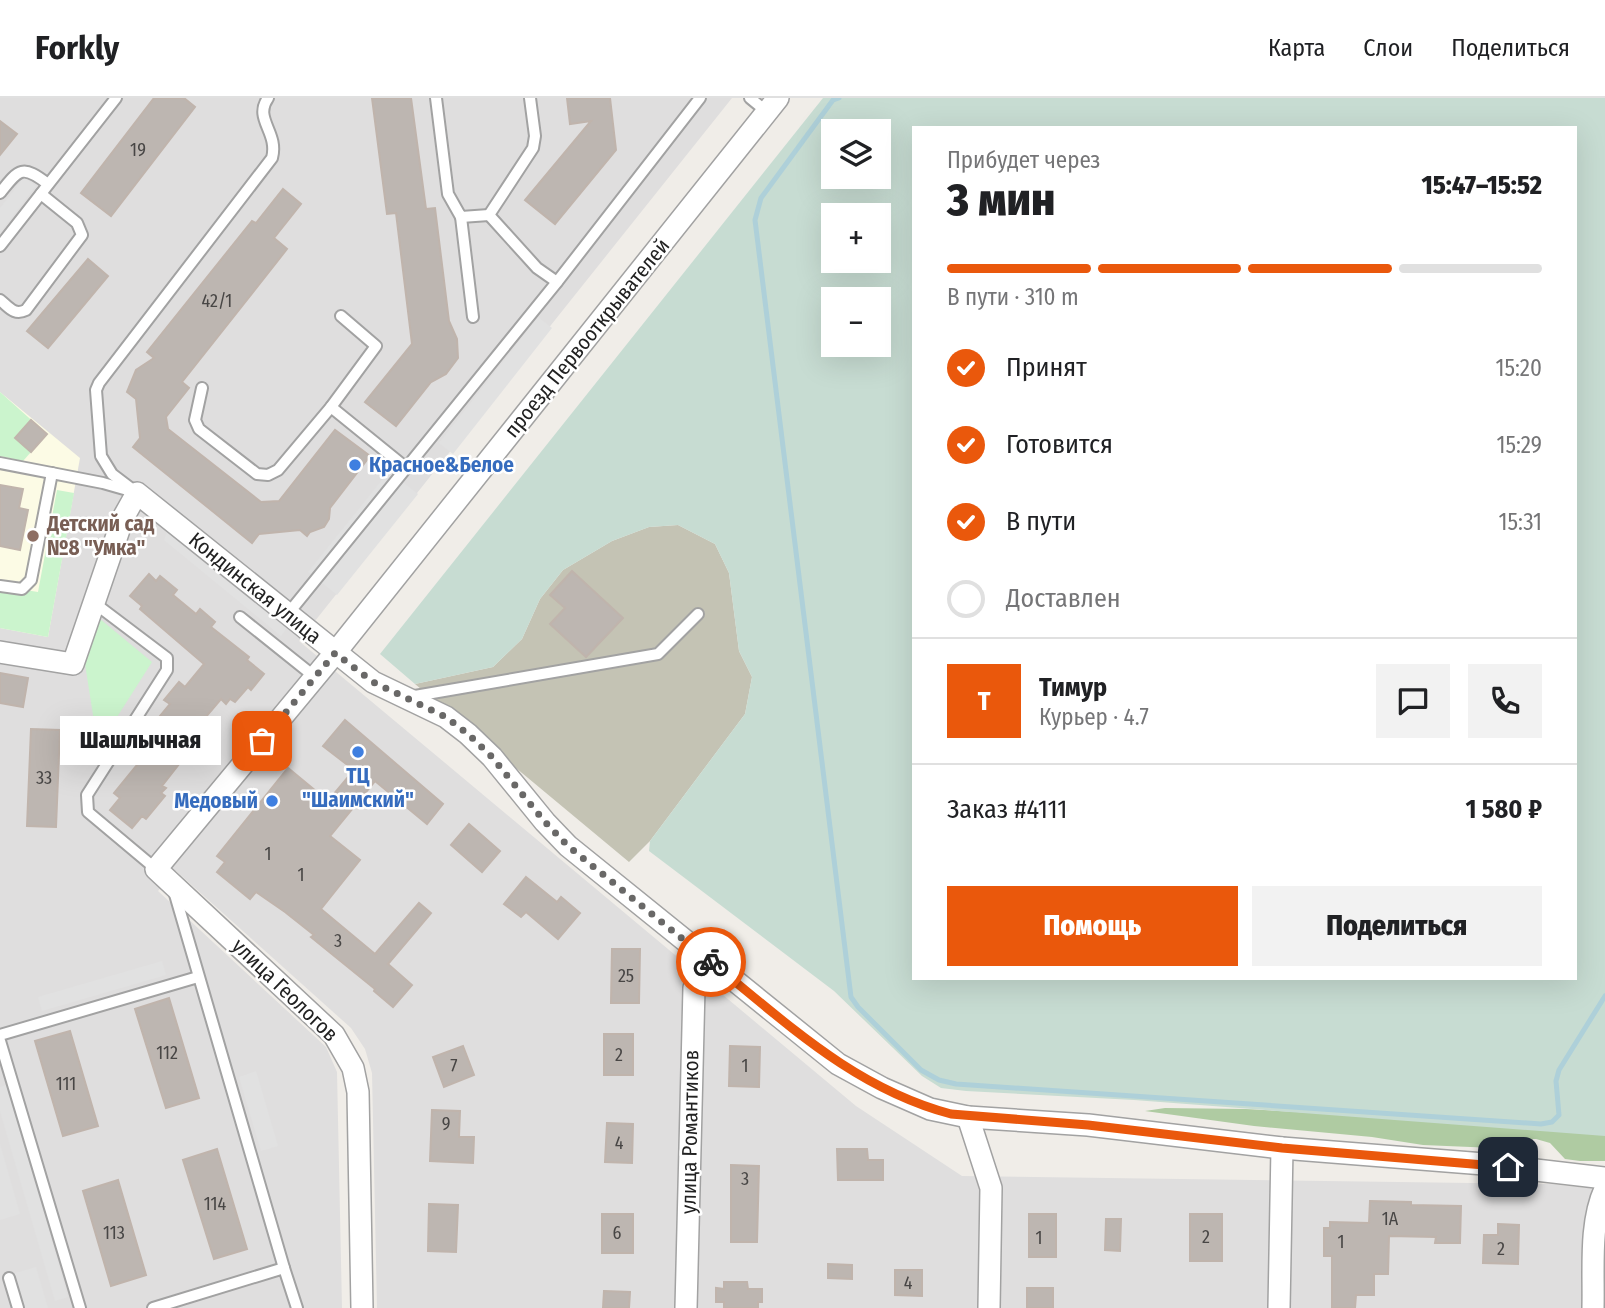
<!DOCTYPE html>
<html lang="ru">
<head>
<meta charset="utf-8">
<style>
  :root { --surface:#fff; --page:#f2f2f2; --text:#202124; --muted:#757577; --line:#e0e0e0; --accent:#ea580c }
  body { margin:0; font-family:"Fira Sans Condensed",sans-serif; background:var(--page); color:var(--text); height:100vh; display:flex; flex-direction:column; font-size:26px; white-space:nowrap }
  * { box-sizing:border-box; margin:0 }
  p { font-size:23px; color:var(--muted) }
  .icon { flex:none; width:38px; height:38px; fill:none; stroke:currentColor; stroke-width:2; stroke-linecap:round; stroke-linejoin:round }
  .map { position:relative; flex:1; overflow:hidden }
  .sheet { position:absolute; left:912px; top:28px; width:665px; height:854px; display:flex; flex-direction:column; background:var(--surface); border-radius:0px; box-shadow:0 7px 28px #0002 }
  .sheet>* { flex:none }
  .controls { position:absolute; left:821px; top:21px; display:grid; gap:14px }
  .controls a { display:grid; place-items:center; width:70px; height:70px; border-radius:0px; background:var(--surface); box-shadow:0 7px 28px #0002; font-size:35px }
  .pin { position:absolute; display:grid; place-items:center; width:60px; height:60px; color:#fff; margin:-30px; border-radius:14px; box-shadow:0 4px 10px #0006 }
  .courier { position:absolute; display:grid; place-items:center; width:70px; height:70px; margin:-35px; border:5px solid #ea580c; border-radius:50%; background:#fff; color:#222; box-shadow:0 2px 9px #0007 }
  .bubble { position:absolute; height:49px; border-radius:0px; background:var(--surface); box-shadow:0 7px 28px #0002; font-size:23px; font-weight:800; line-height:49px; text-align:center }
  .overview em { font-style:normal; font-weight:800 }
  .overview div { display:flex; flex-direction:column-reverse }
  .overview { display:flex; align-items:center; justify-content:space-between; height:119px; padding:0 35px }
  h1 { font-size:46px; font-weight:800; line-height:52px }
  .bar { display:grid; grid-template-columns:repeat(4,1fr); gap:10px 7px; align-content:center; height:84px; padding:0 35px }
  .bar i { height:9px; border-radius:5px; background:var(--line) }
  .bar .on { background:var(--accent) }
  .bar p { grid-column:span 4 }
  .line { display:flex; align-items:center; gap:18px; padding:0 35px; border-top:2px solid var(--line) }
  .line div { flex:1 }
  .round { display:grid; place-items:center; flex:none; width:74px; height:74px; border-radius:0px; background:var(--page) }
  ol { padding:0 35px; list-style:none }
  li { display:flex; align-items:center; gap:21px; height:77px }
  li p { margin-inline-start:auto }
  li .icon { padding:7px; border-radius:50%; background:var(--accent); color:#fff; stroke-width:4 }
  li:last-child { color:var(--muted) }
  li i { width:38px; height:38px; border:4px solid var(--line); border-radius:50% }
  .action { display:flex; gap:14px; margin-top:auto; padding:14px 35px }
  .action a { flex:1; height:80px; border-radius:0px; background:var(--accent); color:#fff; font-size:28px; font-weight:800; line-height:80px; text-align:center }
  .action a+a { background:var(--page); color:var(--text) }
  header { display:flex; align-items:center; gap:42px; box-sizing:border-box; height:98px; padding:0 35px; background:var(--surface); border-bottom:2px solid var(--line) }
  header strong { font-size:33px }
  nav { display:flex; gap:38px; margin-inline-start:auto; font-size:24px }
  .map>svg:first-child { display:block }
  .residential { fill:#dfdede }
  .education { fill:#fcfbe5 }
  .construction { fill:#c4c3b4 }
  .forest { fill:#afcba2 }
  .wetland { fill:#c7dcd2; fill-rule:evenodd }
  .park { fill:#cbf4cd }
  .parking { fill:#e1e1e1 }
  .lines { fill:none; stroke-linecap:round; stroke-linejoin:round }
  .stream { stroke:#aed0d9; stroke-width:5 }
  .building { fill:#bdb6b1; stroke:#c0b4ac; stroke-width:2 }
  .lane-casing { stroke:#a2a2a2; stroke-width:14 }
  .street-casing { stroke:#a2a2a2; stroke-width:24 }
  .lane { stroke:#fff; stroke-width:10 }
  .street { stroke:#fff; stroke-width:21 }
  .done { stroke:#696867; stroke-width:7; stroke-dasharray:0 12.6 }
  .route { stroke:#ea580c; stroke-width:9 }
  .shop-dot { fill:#3f7fe0; stroke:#fff; stroke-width:2.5 }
  .education-dot { fill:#8d6e63; stroke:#fff; stroke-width:2.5 }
  .labels { text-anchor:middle; stroke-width:5; stroke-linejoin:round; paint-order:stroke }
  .number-label { font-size:18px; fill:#484645 }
  .street-label { font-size:21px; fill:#212121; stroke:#fff }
  .shop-label { font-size:21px; font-weight:bold; fill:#366cbe; stroke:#fff; text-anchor:start }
  .education-label { font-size:21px; font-weight:bold; fill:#785e54; stroke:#fff; text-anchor:start }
</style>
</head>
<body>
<header>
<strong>Forkly</strong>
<nav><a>Карта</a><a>Слои</a><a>Поделиться</a></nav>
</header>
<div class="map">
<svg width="1605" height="1210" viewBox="0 0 1605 1210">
  <rect width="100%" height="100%" fill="#f0ede8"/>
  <!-- residential -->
  <path class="residential" d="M0,0H732L299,543L856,1008L962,1078L1551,1086L1605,1092V1210H377L372,975L365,951L351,930L176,773L158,793L326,949L337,974L342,1210H0Z"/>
  <!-- education -->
  <path class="education" d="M0,294L80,360L48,539L0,530Z"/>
  <!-- construction -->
  <path class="construction" d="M678,427L715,446L729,475L739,553L752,579L745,616L650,743L629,764L415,586L493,569L522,541L540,501L563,472L612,443L649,429Z"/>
  <!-- forest -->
  <path class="forest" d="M1165,1010L1246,1011L1542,1028L1605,1020V1063H1580L1565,1061L1550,1045L1536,1041H1527L1494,1050L1423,1047L1372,1039L1254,1028L1145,1013Z"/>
  <!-- wetland -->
  <path class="wetland" d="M823,0H1605V1038L1134,1002L966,993L941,990L922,978L834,893L649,753L650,743L745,616L752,579L739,553L729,475L715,446L678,427L649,429L612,443L563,472L540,501L522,541L493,569L415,586L380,556ZM914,30H1575V880H914ZM833,33H878V79H833ZM833,117H878V163H833ZM833,201H878V247H833Z"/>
  <!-- park -->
  <g class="park">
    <path d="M0,294L47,336L23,363L0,358Z"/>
    <path d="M57,392L74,395L48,539L0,530V488L38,494Z"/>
    <path d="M100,521L152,564L98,649L85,566Z"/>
  </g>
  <!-- parking -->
  <g class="parking">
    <path d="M24,79L36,88L0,135V110Z"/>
    <path d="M538,219L552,230L453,356L439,345Z"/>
    <path d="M389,373L418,396L337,497L308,474Z"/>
    <path d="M169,429L289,527L281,538L164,442Z"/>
    <path d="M162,863L166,877L42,913L38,899Z"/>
    <path d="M256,973L278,1048L261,1053L239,979Z"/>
    <path d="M7,987L68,1199L55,1203L0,1013V989Z"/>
    <path d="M0,1046L20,1116L0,1122Z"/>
    <path d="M36,1169L48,1210H14L5,1178Z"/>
  </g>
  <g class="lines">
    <!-- stream -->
    <path class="stream" d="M839,0L833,2L761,100L755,122L851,899L858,909L921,972L939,982L956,986L1541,1026L1552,1024L1559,1017L1556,983L1559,972L1605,898"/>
  </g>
  <!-- building -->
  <g class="building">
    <path d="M154,0H184L195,9L111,118L81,95Z"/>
    <path d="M372,0H411L426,111L435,110L449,223L457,241L458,260L446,276L431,284L396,328L365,304L412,246L396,115L387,116Z"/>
    <path d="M567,0H610L616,52L555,126L525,102L591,23L570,26Z"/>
    <path d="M0,23L17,36L0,57Z"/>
    <path d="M283,91L301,106L274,140L287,151L182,284L189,290L166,319L168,331L261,404L279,403L335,332L370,358L330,410L329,421L324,429L310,434L307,438L300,432L259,436L252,445L133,349L140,340L136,301L127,294L136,272L154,260L147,254L252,123L256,125Z"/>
    <path d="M88,161L108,178L48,250L27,233Z"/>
    <path d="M31,322L47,336L31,354L15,340Z"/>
    <path d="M0,387L23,391L19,410L28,412L20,452L0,448Z"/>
    <path d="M572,473L623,520L586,559L550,526L565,510L550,497Z"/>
    <path d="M149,476L156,483L160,478L177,492L173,497L196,516L200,511L215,524L211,529L249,559L247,562L264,576L251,592L248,589L235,604L230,601L226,606L221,601L187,641L191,644L187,649L190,652L162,688L166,690L161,695L165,698L146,721L142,718L132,730L110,712L120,700L114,695L137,667L135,665L145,653L139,648L163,620L160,618L170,606L164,602L179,584L185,589L204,566L140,511L142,508L130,498Z"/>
    <path d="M0,575L28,580L23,609L0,605Z"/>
    <path d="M345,622L443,706L427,726L375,683L330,738L360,762L321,811L375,856L419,805L431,815L388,866L412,887L393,909L374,893L375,891L311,839L314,837L285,814L256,794L250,801L217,774L225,764L217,758L288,670L328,703L354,672L323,648Z"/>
    <path d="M31,631L60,632L56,729L27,728Z"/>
    <path d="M469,726L500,753L482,774L451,747Z"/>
    <path d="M526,779L557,804L561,799L580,815L558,841L526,814L521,819L504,806Z"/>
    <path d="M612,851H640L639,905H611Z"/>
    <path d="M169,900L199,1000L166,1010L135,911Z"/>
    <path d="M70,933L98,1028L63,1038L35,943Z"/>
    <rect x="604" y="936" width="29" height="41"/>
    <path d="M463,948L474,977L444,989L433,959Z"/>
    <path d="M730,948L760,949L759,989L729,988Z"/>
    <path d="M432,1012L460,1013L459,1039H474L473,1065L430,1063Z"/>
    <path d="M607,1025L633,1026L632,1065L605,1064Z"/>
    <path d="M217,1051L247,1151L214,1161L183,1062Z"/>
    <path d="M837,1051H867L868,1062H883V1082H838Z"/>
    <path d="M731,1067L759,1068L757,1144H731Z"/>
    <path d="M118,1082L146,1177L111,1188L83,1093Z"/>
    <path d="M1370,1103L1411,1104V1107L1461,1108L1460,1145H1435L1436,1139L1389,1138L1388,1176H1374V1197H1356L1355,1210H1332V1158H1324V1130H1330V1124L1369,1125Z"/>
    <path d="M429,1106L458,1107L456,1154L428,1153Z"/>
    <rect x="602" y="1116" width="31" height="39"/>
    <rect x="1029" y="1116" width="27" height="43"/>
    <rect x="1190" y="1116" width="32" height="47"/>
    <path d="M1106,1121H1121L1120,1153L1105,1152Z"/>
    <path d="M1498,1126L1519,1127L1518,1166L1483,1165L1484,1137H1498Z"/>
    <path d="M828,1166L852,1167V1181L828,1180Z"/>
    <path d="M895,1172H922V1198L895,1197Z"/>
    <path d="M724,1184H747L748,1191H762V1204H758V1210H724V1204H716V1190L724,1191Z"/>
    <rect x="1027" y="1190" width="26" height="20"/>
    <path d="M604,1193L630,1194L629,1210H603Z"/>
  </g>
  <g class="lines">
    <!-- lane casing -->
    <g class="lane-casing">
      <g id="lane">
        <path d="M436,0L448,96L461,119L489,117"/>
        <path d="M750,0L767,14"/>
        <path d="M0,95C19,71 22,66 48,86"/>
        <path d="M489,117L533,50L535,38L530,0"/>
        <path d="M489,117L537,170L557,184"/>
        <path d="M461,119L473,219"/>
        <path d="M0,148L116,0"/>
        <path d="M0,202C9,209 14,218 26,212L82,137L77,125L41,96"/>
        <path d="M202,290L195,322L199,331L257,376L268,377L278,372L331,309L376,248L341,218"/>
        <path d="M331,309L405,369"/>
        <path d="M0,365L103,385L131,393"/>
        <path d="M137,395L112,376L101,358L96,292L99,285L272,60C279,34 253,21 268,0"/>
        <path d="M0,488L22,491L31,482L52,375"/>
        <path d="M93,504L167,560V572L87,697L88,714L156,771"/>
        <path d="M287,517L557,184L700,0"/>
        <path d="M240,519L315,579"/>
        <path d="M409,599L658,556L698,516"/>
        <path d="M174,793L284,1170"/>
        <path d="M0,937L198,879"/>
        <path d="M0,943L80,1210"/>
        <path d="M9,1180L18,1210"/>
        <path d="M153,1210L284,1170L297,1210"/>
      </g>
    </g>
    <!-- street casing -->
    <g class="street-casing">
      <g id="street">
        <path d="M0,554L73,566L123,420L137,395L373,584L446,619L468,636L492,659L545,724L568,748L838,966L882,990L930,1011L968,1019L1088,1027L1282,1050L1484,1066L1605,1080"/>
        <path d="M968,1019L991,1090L989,1210"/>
        <path d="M362,1210L358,994L353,970L334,937L156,771L335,555L778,0"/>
        <path d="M686,1210L694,890L700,871L707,861"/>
        <path d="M1279,1210L1282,1050"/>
        <path d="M1593,1210C1594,1172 1589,1126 1605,1091"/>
      </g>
    </g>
    <!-- lane -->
    <use href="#lane" class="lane"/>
    <!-- street -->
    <use href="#street" class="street"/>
  </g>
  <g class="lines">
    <!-- done -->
    <path class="done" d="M262,643L335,555L373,584L446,619L468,636L492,659L545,724L568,748L711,864"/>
    <!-- route -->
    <path class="route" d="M711,864C788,926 854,990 951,1016L1088,1027L1282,1050L1508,1069"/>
  </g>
  <!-- markers -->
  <g class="shop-dot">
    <circle cx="355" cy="367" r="7"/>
    <circle cx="358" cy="654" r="7"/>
    <circle cx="272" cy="703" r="7"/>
  </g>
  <circle class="education-dot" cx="33" cy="438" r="7"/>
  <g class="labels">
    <!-- number labels -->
    <g class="number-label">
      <text x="138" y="58">19</text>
      <text x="217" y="209">42/1</text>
      <text x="44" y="686">33</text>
      <text x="268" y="762">1</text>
      <text x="301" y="783">1</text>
      <text x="338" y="849">3</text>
      <text x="626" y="884">25</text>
      <text x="167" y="961">112</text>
      <text x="619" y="963">2</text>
      <text x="454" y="974">7</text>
      <text x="745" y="974">1</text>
      <text x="66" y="992">111</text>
      <text x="446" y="1032">9</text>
      <text x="619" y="1051">4</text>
      <text x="745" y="1087">3</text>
      <text x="215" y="1112">114</text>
      <text x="1390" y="1127">1А</text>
      <text x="114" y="1141">113</text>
      <text x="617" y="1141">6</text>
      <text x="1206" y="1145">2</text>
      <text x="1039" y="1146">1</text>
      <text x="1341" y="1150">1</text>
      <text x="1501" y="1157">2</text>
      <text x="908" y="1191">4</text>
    </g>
    <!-- street labels -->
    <g class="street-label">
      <text transform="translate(587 240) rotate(-51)" y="7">проезд Первооткрывателей</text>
      <text transform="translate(255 490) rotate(39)" y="7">Кондинская улица</text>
      <text transform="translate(285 892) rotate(44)" y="7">улица Геологов</text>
      <text transform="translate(690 1034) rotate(-89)" y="7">улица Романтиков</text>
    </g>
    <!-- shop labels -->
    <g class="shop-label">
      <text x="369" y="374">Красное&amp;Белое</text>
      <text x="358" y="685" text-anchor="middle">ТЦ<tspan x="358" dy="24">"Шаимский"</tspan></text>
      <text x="258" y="710" text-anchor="end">Медовый</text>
    </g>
    <!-- education labels -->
    <g class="education-label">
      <text x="47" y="433">Детский сад<tspan x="47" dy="24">№8 "Умка"</tspan></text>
    </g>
  </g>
</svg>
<div class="controls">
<a><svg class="icon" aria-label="layers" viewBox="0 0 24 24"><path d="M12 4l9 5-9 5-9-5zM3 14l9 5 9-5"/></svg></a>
<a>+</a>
<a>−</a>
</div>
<div class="pin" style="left:262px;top:643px;background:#ea580c"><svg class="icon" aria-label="bag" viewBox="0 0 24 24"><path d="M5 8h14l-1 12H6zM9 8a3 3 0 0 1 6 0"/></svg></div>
<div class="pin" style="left:1508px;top:1069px;background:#1f2937"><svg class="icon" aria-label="home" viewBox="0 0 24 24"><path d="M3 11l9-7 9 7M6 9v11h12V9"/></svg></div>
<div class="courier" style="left:711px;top:864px"><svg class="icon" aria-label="bike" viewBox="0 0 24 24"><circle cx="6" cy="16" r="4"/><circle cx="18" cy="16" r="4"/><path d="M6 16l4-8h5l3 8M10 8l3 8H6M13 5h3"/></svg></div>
<div class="bubble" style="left:60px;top:618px;width:161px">Шашлычная</div>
<section class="sheet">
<div class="overview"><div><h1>3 мин</h1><p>Прибудет через</p></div><em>15:47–15:52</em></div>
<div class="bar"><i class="on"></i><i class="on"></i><i class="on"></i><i></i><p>В пути · 310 m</p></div>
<ol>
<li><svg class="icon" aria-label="check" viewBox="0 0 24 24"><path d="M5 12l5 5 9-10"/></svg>Принят<p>15:20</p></li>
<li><svg class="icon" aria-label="check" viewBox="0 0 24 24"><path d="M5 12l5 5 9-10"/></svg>Готовится<p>15:29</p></li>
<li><svg class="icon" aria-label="check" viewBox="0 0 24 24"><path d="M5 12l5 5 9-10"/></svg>В пути<p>15:31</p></li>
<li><i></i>Доставлен</li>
</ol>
<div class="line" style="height:126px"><b class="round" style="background:var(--accent);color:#fff">Т</b><div><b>Тимур</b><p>Курьер · 4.7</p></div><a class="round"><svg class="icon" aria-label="chat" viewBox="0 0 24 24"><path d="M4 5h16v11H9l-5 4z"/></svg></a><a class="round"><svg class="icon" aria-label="phone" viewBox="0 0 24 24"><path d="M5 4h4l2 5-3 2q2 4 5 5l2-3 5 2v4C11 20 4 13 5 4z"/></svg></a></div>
<div class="line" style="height:91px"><div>Заказ #4111</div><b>1 580 ₽</b></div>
<div class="action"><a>Помощь</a><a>Поделиться</a></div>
</section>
</div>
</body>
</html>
